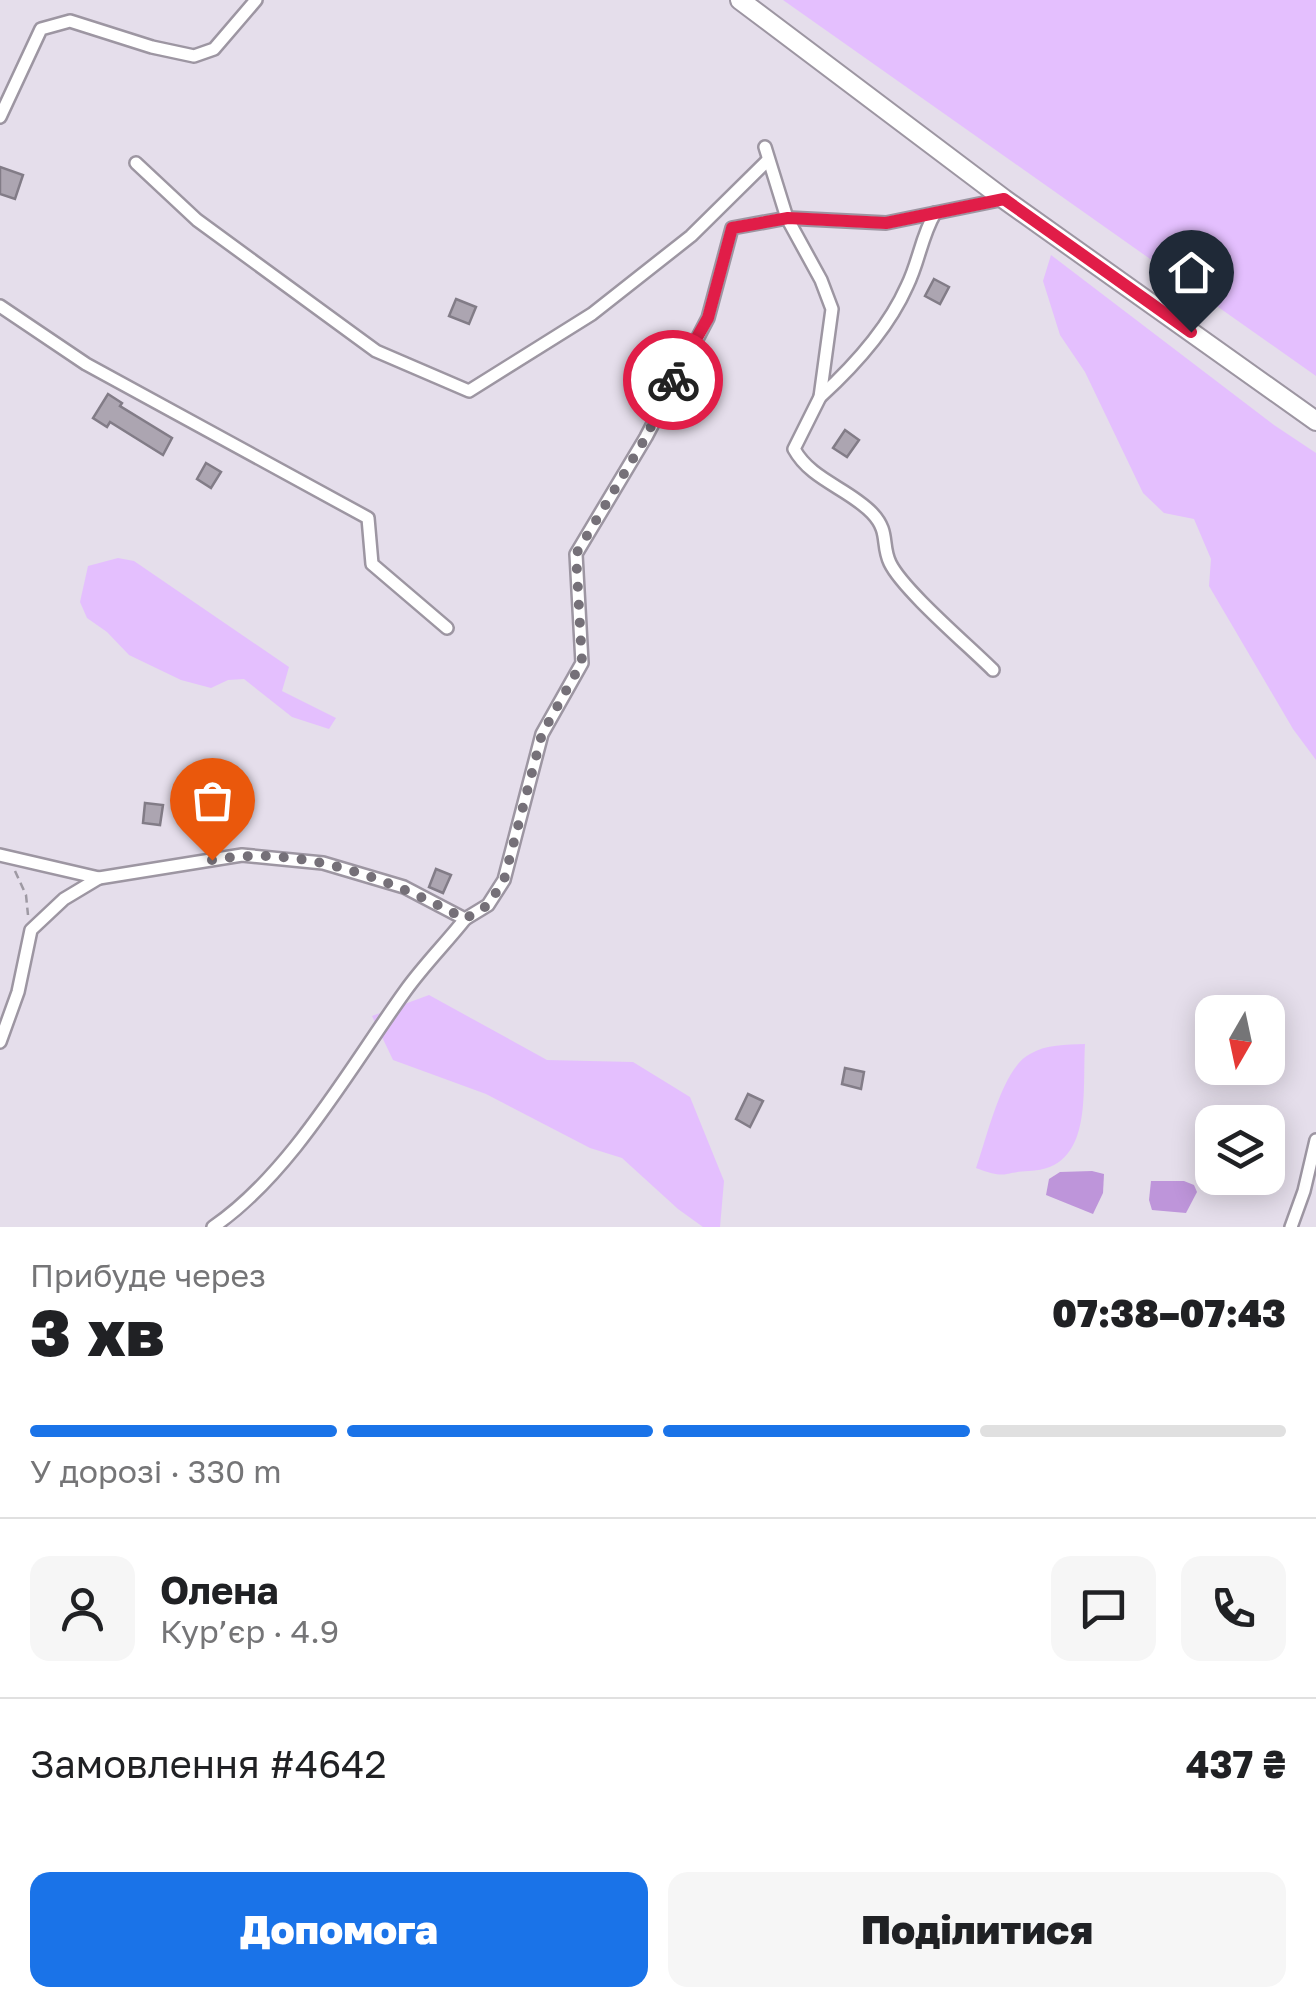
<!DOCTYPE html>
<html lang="uk">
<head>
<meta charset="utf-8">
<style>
  :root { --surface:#fff; --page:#f6f6f6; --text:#202124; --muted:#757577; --line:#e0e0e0; --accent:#1a73e8 }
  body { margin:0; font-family:"Golos Text",sans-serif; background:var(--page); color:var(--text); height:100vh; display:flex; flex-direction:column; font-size:38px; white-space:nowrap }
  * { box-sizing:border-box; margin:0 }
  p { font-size:32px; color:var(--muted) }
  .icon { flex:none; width:55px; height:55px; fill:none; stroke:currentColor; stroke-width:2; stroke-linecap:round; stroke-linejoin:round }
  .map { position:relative; height:1227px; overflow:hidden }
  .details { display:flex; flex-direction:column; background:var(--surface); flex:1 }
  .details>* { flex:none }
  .needle { width:65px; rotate:189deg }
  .fabs { position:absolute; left:1195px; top:995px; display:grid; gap:20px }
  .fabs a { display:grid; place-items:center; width:90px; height:90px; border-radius:20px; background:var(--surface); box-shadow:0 5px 25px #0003; font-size:50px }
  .pin { position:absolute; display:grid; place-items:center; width:85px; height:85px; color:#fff; margin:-102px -42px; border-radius:50% 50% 50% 0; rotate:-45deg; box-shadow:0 0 10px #0007 }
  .pin .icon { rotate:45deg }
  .courier { position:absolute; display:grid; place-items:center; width:100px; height:100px; margin:-50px; border:8px solid #e11d48; border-radius:50%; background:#fff; color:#222; box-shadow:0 2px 12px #0007 }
  .headline em { font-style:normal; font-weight:800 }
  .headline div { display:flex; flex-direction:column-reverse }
  .headline { display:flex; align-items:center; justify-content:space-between; height:170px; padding:0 30px }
  h1 { font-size:65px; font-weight:800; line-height:75px }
  .bar { display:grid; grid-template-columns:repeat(4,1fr); gap:15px 10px; align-content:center; height:120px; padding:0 30px }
  .bar i { height:12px; border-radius:8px; background:var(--line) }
  .bar .on { background:var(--accent) }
  .bar p { grid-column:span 4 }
  .line { display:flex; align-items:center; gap:25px; padding:0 30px; border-top:2px solid var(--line) }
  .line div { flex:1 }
  .round { display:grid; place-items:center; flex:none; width:105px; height:105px; border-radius:20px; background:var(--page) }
  .button { display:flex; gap:20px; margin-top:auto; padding:20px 30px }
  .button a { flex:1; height:115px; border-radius:20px; background:var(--accent); color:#fff; font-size:40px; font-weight:800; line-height:115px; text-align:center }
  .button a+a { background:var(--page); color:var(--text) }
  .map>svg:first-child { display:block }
  .green { fill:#e4bffe }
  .water { fill:#be95da }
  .building { fill:#aca5b1; stroke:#827c87; stroke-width:2.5 }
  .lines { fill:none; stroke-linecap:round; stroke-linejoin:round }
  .street-casing { stroke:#9d96a2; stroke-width:16 }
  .secondary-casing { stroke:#9d96a2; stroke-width:22 }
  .path { stroke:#9e99a3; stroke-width:2.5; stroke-dasharray:8 5; stroke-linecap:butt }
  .street { stroke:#fff; stroke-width:11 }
  .secondary { stroke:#fff; stroke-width:18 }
  .done { stroke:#757078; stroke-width:10; stroke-dasharray:0 18 }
  .route { stroke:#e11d48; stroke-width:12 }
</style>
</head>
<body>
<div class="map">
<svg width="1316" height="1227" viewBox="0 0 1316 1227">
  <rect width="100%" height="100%" fill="#e5deeb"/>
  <!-- green -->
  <g class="green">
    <path d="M783,0H1316V376Z"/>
    <path d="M1051,255L1274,425L1316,453V760L1293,729L1209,586L1211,559L1194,519L1164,513L1143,493L1085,372L1060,335L1043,281Z"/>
    <path d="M118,558L134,561L289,667L282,691L336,718L329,729L292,717L244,679L228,680L211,688L181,680L129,655L107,632L87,618L80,602L88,566Z"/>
    <path d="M429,995L547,1060L633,1062L690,1097L724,1181L720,1227H703L678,1209L622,1158L590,1148L486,1094L393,1060L372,1016Z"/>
    <path d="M1085,1044C1082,1092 1094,1169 1029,1171C1001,1172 1008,1180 976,1168C987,1138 1002,1068 1030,1054C1047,1044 1065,1045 1085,1044Z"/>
  </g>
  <!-- water -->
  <g class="water">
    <path d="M1092,1171L1104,1174L1103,1193L1093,1214L1046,1195L1049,1179L1060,1172Z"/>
    <path d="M1151,1181H1184L1194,1185L1197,1192L1186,1213L1152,1210L1149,1200Z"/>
  </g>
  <!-- building -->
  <g class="building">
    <path d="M0,167L23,175L15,199L0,194Z"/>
    <path d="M934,279L949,287L940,304L925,296Z"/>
    <path d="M456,299L476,307L469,324L449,316Z"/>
    <path d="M108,394L122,403L120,406L172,438L163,455L110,422L107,427L93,418Z"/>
    <path d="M845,430L859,440L847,457L833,448Z"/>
    <path d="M206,463L221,472L211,488L197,479Z"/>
    <rect x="221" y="794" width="22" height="15"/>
    <path d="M145,803L163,805L160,825L143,823Z"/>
    <path d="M436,869L451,875L443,893L429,887Z"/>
    <path d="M845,1068L864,1072L861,1089L842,1084Z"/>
    <path d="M748,1094L763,1101L750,1127L736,1119Z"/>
  </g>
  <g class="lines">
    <!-- street casing -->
    <g class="street-casing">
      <g id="street">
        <path d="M0,117L41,29L70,21L152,47L194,56L214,49L256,0"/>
        <path d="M765,147L787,218L821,280L832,309L820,397L794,449C811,480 848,488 872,513C890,532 881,544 890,563C903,590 969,646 993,670"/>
        <path d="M136,163L197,220L376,351L469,391L592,314L691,236L768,160"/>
        <path d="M0,306L86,364L368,518L372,564L447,628"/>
        <path d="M820,397C854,366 888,329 907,286C919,262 921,237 935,213"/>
        <path d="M0,855L99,878L242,855L323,863L404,887L465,919L488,905L504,880L542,734L582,663L576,554L646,437L708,318L732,228L787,218L886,223L1004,199"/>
        <path d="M0,1042L18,992L31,930L64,899L99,878"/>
        <path d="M213,1227C291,1174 351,1066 406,990C424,965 446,943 465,919"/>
        <path d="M1291,1227L1304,1191L1316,1140"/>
      </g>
    </g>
    <!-- secondary casing -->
    <g class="secondary-casing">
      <path id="secondary" d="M740,0L1004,199L1316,421"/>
    </g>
    <!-- path -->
    <path class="path" d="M15,871L26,895L28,915"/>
    <!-- street -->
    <use href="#street" class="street"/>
    <!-- secondary -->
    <use href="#secondary" class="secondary"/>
  </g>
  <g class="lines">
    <!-- done -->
    <path class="done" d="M212,860C300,844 388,878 465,919L488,905L504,880L542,734L582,662L576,554L646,437L673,380"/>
    <!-- route -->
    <path class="route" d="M673,380L708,318L732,228L788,218L886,223L1004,199L1191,332"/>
  </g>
</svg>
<div class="fabs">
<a><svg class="needle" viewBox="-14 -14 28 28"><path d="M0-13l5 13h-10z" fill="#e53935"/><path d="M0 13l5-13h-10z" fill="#757577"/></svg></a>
<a><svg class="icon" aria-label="layers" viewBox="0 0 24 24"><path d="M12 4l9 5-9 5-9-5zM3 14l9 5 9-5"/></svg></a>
</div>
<div class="pin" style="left:212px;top:860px;background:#ea580c"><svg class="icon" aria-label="bag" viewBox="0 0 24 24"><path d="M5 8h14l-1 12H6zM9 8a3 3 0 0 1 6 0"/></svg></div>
<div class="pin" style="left:1191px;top:332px;background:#1f2937"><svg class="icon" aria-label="home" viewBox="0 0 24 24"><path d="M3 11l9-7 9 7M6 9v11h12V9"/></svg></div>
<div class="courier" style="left:673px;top:380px"><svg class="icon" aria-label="bike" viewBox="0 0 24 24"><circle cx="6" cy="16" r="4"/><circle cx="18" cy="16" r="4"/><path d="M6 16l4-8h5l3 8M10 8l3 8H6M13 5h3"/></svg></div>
</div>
<section class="details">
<div class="headline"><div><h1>3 хв</h1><p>Прибуде через</p></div><em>07:38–07:43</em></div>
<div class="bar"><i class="on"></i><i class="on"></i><i class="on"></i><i></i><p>У дорозі · 330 m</p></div>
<div class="line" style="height:180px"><a class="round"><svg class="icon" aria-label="person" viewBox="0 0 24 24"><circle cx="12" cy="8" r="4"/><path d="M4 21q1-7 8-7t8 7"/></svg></a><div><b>Олена</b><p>Кур’єр · 4.9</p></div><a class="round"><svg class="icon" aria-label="chat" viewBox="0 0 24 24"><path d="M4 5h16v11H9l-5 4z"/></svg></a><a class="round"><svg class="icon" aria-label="phone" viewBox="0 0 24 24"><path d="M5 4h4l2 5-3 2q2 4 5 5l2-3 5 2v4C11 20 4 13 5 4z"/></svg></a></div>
<div class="line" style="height:130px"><div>Замовлення #4642</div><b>437 ₴</b></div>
<div class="button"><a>Допомога</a><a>Поділитися</a></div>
</section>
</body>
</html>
